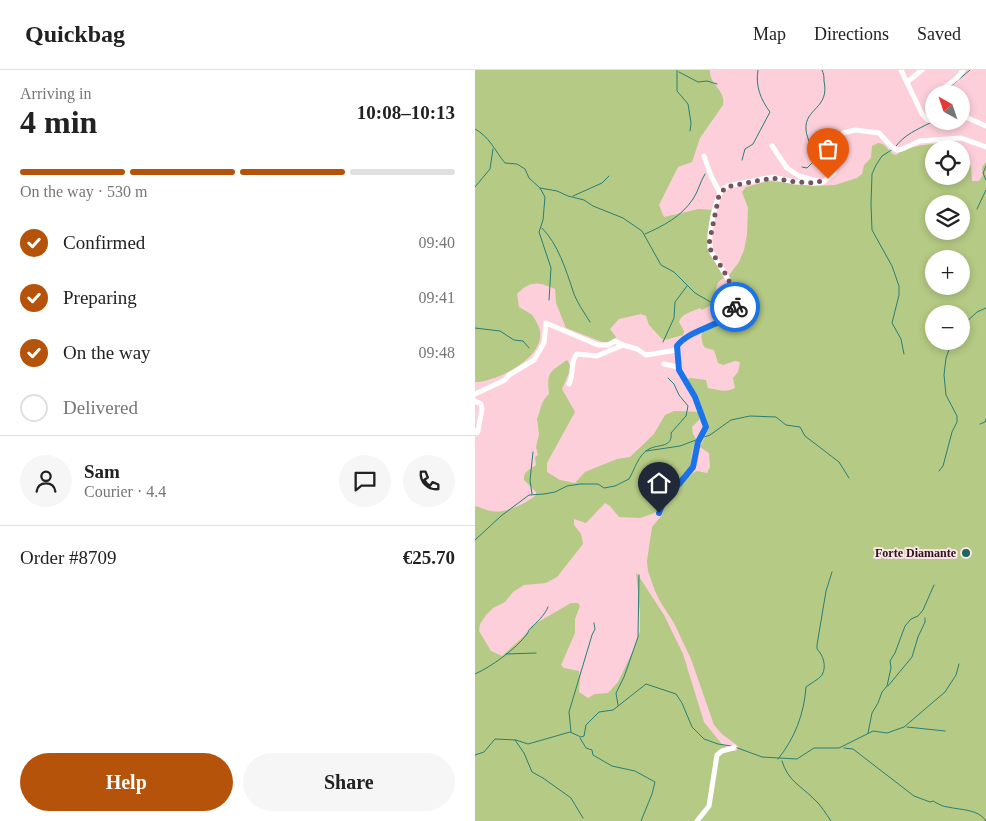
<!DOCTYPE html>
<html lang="en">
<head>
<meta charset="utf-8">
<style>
  :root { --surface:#fff; --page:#f6f6f6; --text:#222; --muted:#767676; --line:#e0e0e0; --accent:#b45309 }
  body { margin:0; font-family:"Times New Roman",serif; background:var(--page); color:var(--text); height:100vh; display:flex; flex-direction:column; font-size:19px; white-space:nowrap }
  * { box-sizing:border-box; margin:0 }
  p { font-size:16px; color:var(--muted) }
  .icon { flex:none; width:28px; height:28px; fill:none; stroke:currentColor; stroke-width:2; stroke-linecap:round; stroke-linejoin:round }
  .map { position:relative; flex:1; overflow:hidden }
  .sheet { display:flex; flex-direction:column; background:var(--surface); width:475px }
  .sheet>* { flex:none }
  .needle { width:32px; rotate:320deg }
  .tools { position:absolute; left:450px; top:15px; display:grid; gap:10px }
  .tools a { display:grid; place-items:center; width:45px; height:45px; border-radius:50%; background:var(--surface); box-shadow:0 2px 8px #0003; font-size:25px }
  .pin { position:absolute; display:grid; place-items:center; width:42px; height:42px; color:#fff; margin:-51px -21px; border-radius:50% 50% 50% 0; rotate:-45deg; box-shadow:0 0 5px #0007 }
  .pin .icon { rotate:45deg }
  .courier { position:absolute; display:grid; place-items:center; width:50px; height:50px; margin:-25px; border:4px solid #1a73e8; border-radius:50%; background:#fff; color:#222; box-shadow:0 1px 6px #0007 }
  .overview em { font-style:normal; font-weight:600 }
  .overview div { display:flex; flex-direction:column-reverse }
  .overview { display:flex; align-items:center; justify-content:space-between; height:85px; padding:0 20px }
  h1 { font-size:32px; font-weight:600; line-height:38px }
  .bar { display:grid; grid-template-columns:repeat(4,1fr); gap:8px 5px; align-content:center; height:60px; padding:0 20px }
  .bar i { height:6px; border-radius:4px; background:var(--line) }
  .bar .active { background:var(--accent) }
  .bar p { grid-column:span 4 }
  .line { display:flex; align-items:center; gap:12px; padding:0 20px; border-top:1px solid var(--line) }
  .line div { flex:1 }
  .round { display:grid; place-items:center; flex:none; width:52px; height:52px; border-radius:26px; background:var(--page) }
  ol { padding:0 20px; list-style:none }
  li { display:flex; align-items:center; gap:15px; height:55px }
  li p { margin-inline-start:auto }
  li .icon { padding:5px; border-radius:50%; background:var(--accent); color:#fff; stroke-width:4 }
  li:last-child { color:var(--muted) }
  li i { width:28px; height:28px; border:2px solid var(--line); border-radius:50% }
  .cta { display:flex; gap:10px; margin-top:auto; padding:10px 20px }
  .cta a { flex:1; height:58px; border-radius:30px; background:var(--accent); color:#fff; font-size:20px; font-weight:600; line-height:58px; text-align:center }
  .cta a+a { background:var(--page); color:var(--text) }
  header { display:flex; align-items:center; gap:30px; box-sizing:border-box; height:70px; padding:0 25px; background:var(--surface); border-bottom:1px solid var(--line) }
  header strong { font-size:24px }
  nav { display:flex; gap:28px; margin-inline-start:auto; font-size:18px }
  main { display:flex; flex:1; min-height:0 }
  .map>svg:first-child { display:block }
  .green { fill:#b5ca84; fill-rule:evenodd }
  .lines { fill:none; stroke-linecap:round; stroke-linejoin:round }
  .stream { stroke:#287f75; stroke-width:1 }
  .minor { stroke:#fff; stroke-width:5 }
  .done { stroke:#73555d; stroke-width:5; stroke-dasharray:0 9 }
  .route { stroke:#1a73e8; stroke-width:6 }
  .poi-dot { fill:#1c655b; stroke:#fbe3e8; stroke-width:2 }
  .labels { text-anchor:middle; stroke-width:4; stroke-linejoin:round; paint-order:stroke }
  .poi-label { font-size:12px; font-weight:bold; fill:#281419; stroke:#fbe3e8; text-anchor:end }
</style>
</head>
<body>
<header>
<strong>Quickbag</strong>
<nav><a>Map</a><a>Directions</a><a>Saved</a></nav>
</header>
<main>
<section class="sheet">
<div class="overview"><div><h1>4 min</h1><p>Arriving in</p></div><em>10:08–10:13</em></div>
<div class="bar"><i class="active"></i><i class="active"></i><i class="active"></i><i></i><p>On the way · 530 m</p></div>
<ol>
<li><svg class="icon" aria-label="check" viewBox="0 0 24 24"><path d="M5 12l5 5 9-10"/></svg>Confirmed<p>09:40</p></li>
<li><svg class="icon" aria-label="check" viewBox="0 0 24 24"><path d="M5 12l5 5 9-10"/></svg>Preparing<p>09:41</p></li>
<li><svg class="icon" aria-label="check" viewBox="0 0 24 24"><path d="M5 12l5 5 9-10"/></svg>On the way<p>09:48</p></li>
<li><i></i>Delivered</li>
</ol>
<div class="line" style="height:90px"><a class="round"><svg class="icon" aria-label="person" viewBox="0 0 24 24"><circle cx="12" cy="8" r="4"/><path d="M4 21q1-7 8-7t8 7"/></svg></a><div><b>Sam</b><p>Courier · 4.4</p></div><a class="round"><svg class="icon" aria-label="chat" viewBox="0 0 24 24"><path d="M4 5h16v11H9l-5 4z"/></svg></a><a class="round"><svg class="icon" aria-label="phone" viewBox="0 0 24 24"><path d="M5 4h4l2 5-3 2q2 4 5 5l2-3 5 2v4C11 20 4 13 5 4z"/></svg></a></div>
<div class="line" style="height:65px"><div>Order #8709</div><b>€25.70</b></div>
<div class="cta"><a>Help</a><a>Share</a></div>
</section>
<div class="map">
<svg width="511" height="751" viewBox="0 0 511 751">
  <rect width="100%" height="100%" fill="#fdcfda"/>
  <!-- green -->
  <g class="green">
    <path d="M0,0H235C234,16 251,19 248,35L225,68L217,92L203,97L184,135L189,147L224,139L238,140L232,178L249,208C237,214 243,222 242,232L227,240L225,238C217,242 207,243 204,252L209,261L208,265L190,270L187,269L174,255L171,246L166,244L144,249L135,259L141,267L140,269L134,272H127L91,258L81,233L80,219C63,212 56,210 42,224L44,237C48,240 54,242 57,245C60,248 61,252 63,255C77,284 23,312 0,312Z"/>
    <path d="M479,71L481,72V79H459V106H486V87L490,86L492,87V93L496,96L497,111H504L508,105L507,97L511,92V751H0V436C5,437 10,440 16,441C30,444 50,434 61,425V422L49,410C48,401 55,400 61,395L60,387L63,385L61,377L64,364L62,349C67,338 64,334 74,324C72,303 73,303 92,290L95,295L94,303L87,319L100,342L72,393V402L85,410L100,413L110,402L142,389L155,387L179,364L190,345L199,341L225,342L224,350L217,357L218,364L221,369L217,382L215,397L201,415L191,422L182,441L177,444L165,448L144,447L135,436L130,433L111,453L99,449V455L106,464L108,474L82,507L71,513L49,515L38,522L30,532L18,538L11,545L5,554L4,561L16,581L27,586L48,567L58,555L96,533H103L105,536L100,549V563L86,595L89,598L104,601L105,608L104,622L113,628L120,624L133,623L143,612L158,581L165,561V543L161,502L189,545L208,584L229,652L246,673L257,681H261L264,677L247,664L239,655L216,589L199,553L186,533L180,521L173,501L172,491L177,457L187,445L195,425L218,403L222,401L232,403L235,397L234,383L225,377L234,359L223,326L213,314V309L215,308L231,310L233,318C243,320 251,323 260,318L258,308L263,302L265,292L260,291L248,295L243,293L239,280C226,277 229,277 226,266L229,260L251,250L258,253L262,250L264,245L263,240V230L252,208L264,192L269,180L272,165L273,138L267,122L271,117L294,111L341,116L360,115L382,108L387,104L389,95L396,88L397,76L403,73C412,73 413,83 421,85C439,72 459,76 479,71ZM459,134H486V161H459ZM459,189H486V216H459ZM459,244H486V271H459Z"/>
  </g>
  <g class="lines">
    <!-- stream -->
    <g class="stream">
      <path d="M202,0V21L213,34L216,53L215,61"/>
      <path d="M204,2L223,12L232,11L242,14"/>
      <path d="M476,16L495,0"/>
      <path d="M0,59C14,66 20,81 30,93L42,94L50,99L54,108L65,118L82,121L93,126L109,130L118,136L148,148L167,161L186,195L199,202L220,223L239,234L258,233"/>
      <path d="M421,76C429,65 443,59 455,53"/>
      <path d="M418,79L407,86L401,95L397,104L396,134L397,160L417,196L424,216V225L417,253L426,269L429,284"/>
      <path d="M267,90L270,79L278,74L295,42C286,30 280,16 283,0"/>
      <path d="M511,96L508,103L511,110"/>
      <path d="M327,97L332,98L339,91L341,86C337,78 332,69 331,60C329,38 355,39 349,11C349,7 349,4 347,0"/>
      <path d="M0,117L15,99L18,79"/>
      <path d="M65,118L70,127L68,150L64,162L76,198L74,230"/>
      <path d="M98,126L127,113L134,106"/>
      <path d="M502,139L511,120"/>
      <path d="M67,158C83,174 91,200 98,221C100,229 110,244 115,252"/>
      <path d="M170,164C188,156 206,147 218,129C223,122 225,112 230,104"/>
      <path d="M486,257L502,242L511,238"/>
      <path d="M0,258L25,261L39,270L48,271L54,278"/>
      <path d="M188,272L199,248L200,232L212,216"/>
      <path d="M505,354L510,352L511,349"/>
      <path d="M229,367L235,365L256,350L275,346L301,347L311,355L325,357L330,366L364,392L374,408"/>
      <path d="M171,381L205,376L221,370"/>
      <path d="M464,401L468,396L477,362L482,352V346L471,325L469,305L471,288L477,271"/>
      <path d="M57,424L55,410L58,382"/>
      <path d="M0,470L26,446L54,425L69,424L80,422L92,416L105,414H123L129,418L140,416L154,409C160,399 163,385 174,379C183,374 198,378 196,363L211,346L213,336L204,325L199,314L193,308"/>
      <path d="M31,584L61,583"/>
      <path d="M0,604C16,597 41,579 52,564C55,560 52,561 56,558C62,552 70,545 73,537"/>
      <path d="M413,616L437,587L443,567L450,552V548"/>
      <path d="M143,635L141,623L149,607L163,567L164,505"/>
      <path d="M432,657L470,661"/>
      <path d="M96,662L94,642L117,565L120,559L119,553"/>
      <path d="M393,663L397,643L403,633L407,622L412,616L416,598L415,591L420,583L430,556L436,549L443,546L448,540L459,515"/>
      <path d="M105,668L111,678L117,680L118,685L137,696L160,701L180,712L177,724L166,751"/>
      <path d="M40,670L49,683L57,702L68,708L96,728L108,748"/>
      <path d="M260,677L287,687L322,689L339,678H364L398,661L412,663L429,657L470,622L481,605L484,594"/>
      <path d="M369,678L378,679L439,726L455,732L458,731C462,733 468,737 473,737C485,740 504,739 511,751"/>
      <path d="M0,685L9,682L20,669L41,670L53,674L95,662L106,667L109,666L111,655L124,642L138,640L171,614L201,624L207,633L217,657L229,669L243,674L256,676"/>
      <path d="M303,689C320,668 329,644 331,617C336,613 343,610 347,605C352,596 348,585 342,579V575L351,521L357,502"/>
      <path d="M307,691C313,711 325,715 339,729C346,735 351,744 356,751"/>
    </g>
    <!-- minor -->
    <g class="minor">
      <path d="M426,0L447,44L452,49L459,51"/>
      <path d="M432,12L447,0"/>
      <path d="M461,24L482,8L488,0"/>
      <path d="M486,45L511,56"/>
      <path d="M454,50L459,31"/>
      <path d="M297,76L312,98L324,106L343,111"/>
      <path d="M229,86L236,106L245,123"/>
      <path d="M189,294L203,297"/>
      <path d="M94,314C99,305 95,291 102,284L122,286L148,275L162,279L171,285L202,280"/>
      <path d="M0,324L30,310L34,305L59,290L69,273L71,253L123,275H133L140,271L148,275"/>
      <path d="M0,331L6,334L7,339L3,361L2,363L0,361"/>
      <path d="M184,443L193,424L204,414L218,397L223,372L231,357L220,327L204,300L202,276C207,268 217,264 225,261C233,256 254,249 259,241C268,227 243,193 236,181C232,170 239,135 245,124C246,120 249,118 253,116L297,107L320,112L340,113L348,112L359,103L364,68L368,63L380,60L404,63L417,77L422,80L427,79L445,71L486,68L511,77"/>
      <path d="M222,751L234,736L242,685L247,681L258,678L259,677"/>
    </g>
  </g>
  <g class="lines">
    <!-- done -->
    <path class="done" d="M260,237C263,220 245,195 236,181L234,174L244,125L251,117L297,108L320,112L340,113L353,109"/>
    <!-- route -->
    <path class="route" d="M184,443L192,424L204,414L218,397L223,372L231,357L220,327L204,300L202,276C215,258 252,256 260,237"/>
  </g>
  <!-- markers -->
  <circle class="poi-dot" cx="491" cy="483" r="5"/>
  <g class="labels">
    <!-- poi labels -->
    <g class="poi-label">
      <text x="481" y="487">Forte Diamante</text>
    </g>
  </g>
</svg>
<div class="tools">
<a><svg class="needle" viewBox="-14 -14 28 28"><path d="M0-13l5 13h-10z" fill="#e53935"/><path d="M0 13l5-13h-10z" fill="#767676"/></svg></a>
<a><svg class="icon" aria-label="locate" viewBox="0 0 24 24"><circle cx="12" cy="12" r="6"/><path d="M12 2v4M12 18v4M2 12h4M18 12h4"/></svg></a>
<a><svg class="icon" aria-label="layers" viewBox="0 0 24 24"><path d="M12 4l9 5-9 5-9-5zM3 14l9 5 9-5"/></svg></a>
<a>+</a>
<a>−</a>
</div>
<div class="pin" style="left:353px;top:109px;background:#ea580c"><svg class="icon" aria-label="bag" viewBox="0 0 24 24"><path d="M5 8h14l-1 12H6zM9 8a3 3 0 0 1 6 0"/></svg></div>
<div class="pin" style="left:184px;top:443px;background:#1f2937"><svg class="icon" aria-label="home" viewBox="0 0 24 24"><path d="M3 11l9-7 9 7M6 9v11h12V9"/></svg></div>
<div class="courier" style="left:260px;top:237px"><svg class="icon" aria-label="bike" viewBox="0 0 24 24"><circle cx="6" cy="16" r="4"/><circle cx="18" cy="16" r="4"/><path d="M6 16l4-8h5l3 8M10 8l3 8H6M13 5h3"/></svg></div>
</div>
</main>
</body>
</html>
